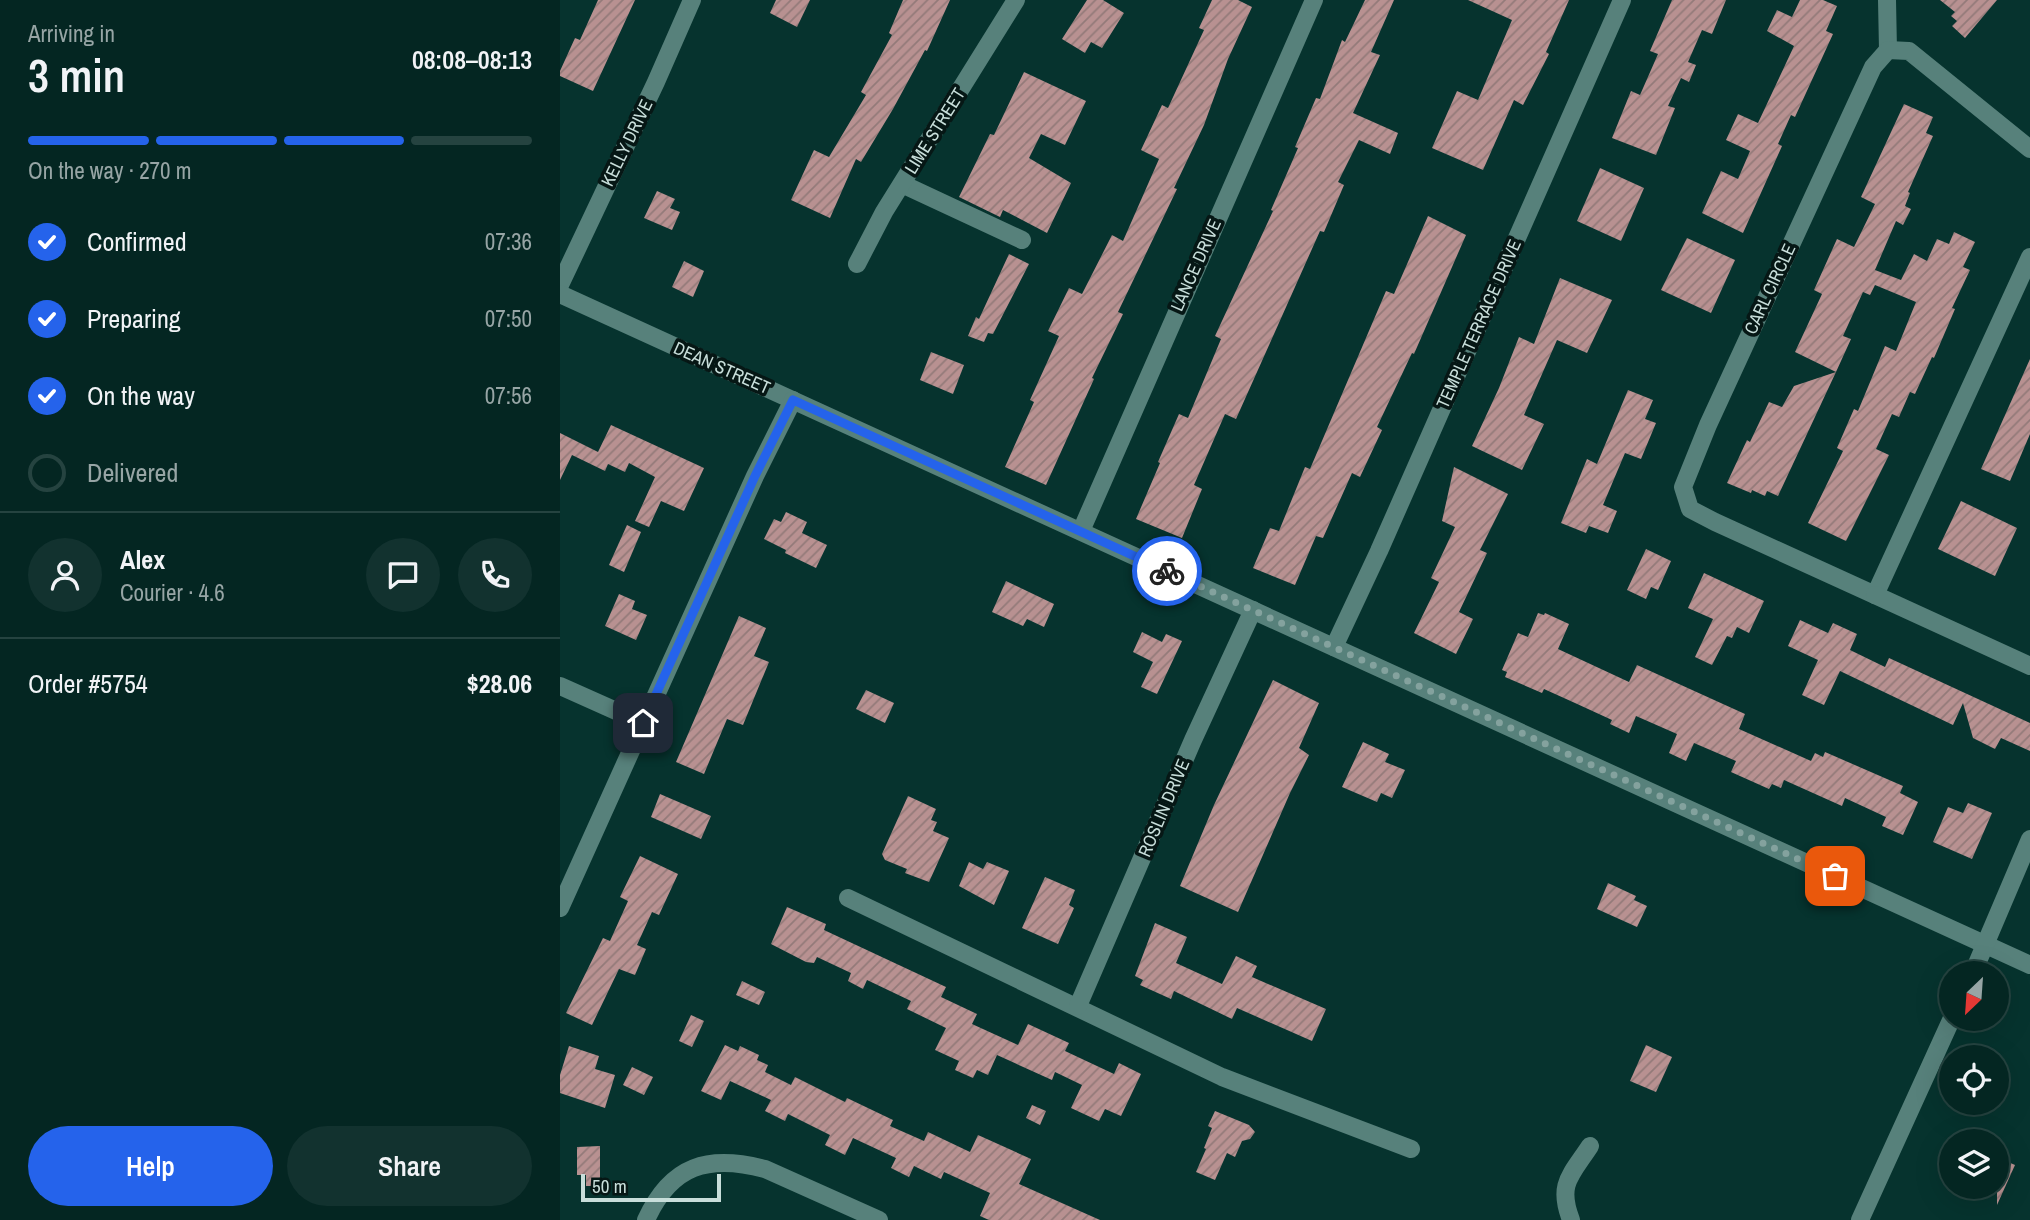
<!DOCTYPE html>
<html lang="en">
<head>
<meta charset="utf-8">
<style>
  :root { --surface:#042622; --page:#12322f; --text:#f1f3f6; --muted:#97a5a5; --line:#254340; --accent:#2563eb }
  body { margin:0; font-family:"Archivo Narrow",sans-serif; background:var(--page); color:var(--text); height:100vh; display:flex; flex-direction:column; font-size:26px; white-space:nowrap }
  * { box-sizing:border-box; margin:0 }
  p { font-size:23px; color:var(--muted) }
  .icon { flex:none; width:38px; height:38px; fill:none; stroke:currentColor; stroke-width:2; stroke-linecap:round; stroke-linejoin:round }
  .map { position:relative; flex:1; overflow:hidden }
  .panel { display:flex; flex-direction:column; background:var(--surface); width:560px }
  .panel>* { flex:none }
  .needle { width:46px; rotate:205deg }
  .buttons { position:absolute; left:1379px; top:961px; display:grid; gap:14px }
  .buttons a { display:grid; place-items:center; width:70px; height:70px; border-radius:50%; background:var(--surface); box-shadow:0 7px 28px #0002,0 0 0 2px var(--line); font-size:35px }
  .scale { position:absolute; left:21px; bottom:18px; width:140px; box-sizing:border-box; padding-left:7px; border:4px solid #c8deda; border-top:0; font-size:19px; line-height:24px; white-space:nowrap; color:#c8deda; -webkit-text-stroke:5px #061715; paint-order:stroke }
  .pin { position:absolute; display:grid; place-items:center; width:60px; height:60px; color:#fff; margin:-30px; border-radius:14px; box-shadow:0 4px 10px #0006 }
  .courier { position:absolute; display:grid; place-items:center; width:70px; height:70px; margin:-35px; border:5px solid #2563eb; border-radius:50%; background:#fff; color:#222; box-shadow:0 2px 9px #0007 }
  .overview em { font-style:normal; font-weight:600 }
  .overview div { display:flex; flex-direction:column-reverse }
  .overview { display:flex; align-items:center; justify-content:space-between; height:119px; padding:0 28px }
  h1 { font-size:46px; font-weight:600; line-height:52px }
  .bar { display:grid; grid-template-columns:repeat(4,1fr); gap:10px 7px; align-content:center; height:84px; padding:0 28px }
  .bar i { height:9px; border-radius:5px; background:var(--line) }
  .bar .active { background:var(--accent) }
  .bar p { grid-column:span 4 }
  .line { display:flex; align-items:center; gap:18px; padding:0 28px; border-top:2px solid var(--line) }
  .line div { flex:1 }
  .round { display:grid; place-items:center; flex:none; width:74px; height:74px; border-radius:37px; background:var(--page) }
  ol { padding:0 28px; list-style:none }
  li { display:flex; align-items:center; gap:21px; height:77px }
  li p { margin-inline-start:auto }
  li .icon { padding:7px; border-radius:50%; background:var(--accent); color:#fff; stroke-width:4 }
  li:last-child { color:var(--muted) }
  li i { width:38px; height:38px; border:4px solid var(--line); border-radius:50% }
  .button { display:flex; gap:14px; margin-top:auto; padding:14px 28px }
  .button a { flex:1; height:80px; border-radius:42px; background:var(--accent); color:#fff; font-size:28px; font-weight:600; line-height:80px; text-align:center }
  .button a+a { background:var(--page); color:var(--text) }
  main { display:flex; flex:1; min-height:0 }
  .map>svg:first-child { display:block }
  .building { fill:url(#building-hatch) }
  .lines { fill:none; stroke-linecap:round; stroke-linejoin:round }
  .minor { stroke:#57817b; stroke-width:18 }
  .done { stroke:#84a29e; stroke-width:7; stroke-dasharray:0 12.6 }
  .route { stroke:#2563eb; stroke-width:9 }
  .labels { text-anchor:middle; stroke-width:7; stroke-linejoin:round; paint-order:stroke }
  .street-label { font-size:18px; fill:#c8deda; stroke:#061715 }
</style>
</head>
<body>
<main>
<section class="panel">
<div class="overview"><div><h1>3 min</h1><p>Arriving in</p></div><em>08:08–08:13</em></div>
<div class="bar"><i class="active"></i><i class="active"></i><i class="active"></i><i></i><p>On the way · 270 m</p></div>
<ol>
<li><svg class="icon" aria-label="check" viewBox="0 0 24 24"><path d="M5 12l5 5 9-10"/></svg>Confirmed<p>07:36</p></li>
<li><svg class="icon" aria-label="check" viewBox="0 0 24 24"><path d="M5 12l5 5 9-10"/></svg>Preparing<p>07:50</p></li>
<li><svg class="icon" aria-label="check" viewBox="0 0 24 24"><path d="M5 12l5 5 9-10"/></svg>On the way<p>07:56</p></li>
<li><i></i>Delivered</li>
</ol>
<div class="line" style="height:126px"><a class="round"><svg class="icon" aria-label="person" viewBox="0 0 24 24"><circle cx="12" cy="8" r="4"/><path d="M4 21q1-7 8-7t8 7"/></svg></a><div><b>Alex</b><p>Courier · 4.6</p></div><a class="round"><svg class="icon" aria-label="chat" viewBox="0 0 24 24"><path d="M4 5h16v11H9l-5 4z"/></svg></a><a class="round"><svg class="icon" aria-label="phone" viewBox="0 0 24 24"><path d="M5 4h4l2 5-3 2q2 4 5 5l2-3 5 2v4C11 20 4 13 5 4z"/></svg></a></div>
<div class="line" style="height:91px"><div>Order #5754</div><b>$28.06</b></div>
<div class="button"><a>Help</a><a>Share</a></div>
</section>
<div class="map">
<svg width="1470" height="1220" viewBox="0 0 1470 1220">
  <defs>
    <pattern id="building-hatch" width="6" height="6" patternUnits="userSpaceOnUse" patternTransform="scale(1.75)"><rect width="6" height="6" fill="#b89191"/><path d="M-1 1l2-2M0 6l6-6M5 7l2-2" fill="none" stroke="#937a79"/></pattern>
  </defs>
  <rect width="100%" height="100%" fill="#06332e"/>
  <!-- building -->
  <g class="building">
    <path d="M38,0H75L33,91L0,76V71L15,38L20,40Z"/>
    <path d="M216,0H250L237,27L210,13Z"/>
    <path d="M343,0H390L367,51L365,50L333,109L301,162L296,159L270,218L231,200L254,150L269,157L306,95L301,92L332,35L329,33Z"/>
    <path d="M527,0H543L564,13L542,48L531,42L525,53L502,39Z"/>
    <path d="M652,0H678L692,7L668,59L644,125L614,188L617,189L558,312L563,314L532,378L534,379L486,485L445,467L474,402L470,400L499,336L488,331L509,288L522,294L552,235L563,241L599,159L581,150L602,105L608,108L644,30L639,28Z"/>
    <path d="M805,0H834L811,52L820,55L793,113L838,133L830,154L799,140L778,182L784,185L764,232L760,231L676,419L665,414L634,485L642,489L622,538L576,519L600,463L598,462L619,414L628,418L661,339L655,336L713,211L711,210L738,148L735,147L756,98L760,99L782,40L785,42Z"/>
    <path d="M908,0H1009L986,52L989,54L963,105L954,100L923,170L872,148L897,91L918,100L952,20Z"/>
    <path d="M1112,0H1166L1152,34L1142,30L1128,62L1136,65L1129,82L1121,78L1108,106L1115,108L1096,155L1052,138L1071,91L1080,95L1098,54L1090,51Z"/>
    <path d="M1240,0H1263L1277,6L1266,31L1273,34L1235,117L1231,115L1218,144L1222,146L1183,233L1142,213L1161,171L1178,179L1190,151L1166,140L1178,114L1198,123L1234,46L1207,31L1217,10L1232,17Z"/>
    <path d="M1380,0H1437L1405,38L1392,26L1397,21L1391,16L1395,12Z"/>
    <path d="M464,72L526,101L505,145L481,134L469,158L511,183L487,233L443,210L440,217L399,197L430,134L434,135Z"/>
    <path d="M1344,104L1373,117L1366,133L1373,136L1348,192L1350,193L1345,206L1351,209L1343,225L1336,221L1315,270L1341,280L1354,254L1367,261L1377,239L1389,244L1394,232L1415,242L1403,267L1410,270L1392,308L1395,309L1374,358L1372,357L1355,394L1350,392L1339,417L1332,414L1316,449L1329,455L1286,541L1248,523L1283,451L1277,448L1294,409L1298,411L1325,346L1336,351L1356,302L1315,285L1310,295L1303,292L1283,336L1291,339L1276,372L1235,352L1262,294L1254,290L1277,239L1294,247L1315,204L1301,197Z"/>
    <path d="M1040,168L1084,188L1061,241L1017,221Z"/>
    <path d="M97,191L115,199L110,208L120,212L112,230L84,218Z"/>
    <path d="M868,216L906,235L854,354L852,353L817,427L822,430L800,477L792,473L763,538L756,536L735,585L693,568L710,528L719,531L745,467L750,469L826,291L834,294Z"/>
    <path d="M1127,238L1175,260L1151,313L1101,290Z"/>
    <path d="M449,254L469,264L433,334L428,333L424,342L408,336L416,317L419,319Z"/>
    <path d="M124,261L144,271L133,297L112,287Z"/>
    <path d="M1000,278L1052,300L1027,353L997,340L964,415L984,424L962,470L912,446L939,388L959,337L974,344Z"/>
    <path d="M371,352L404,365L393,394L360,380Z"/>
    <path d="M1470,359V434L1450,481L1421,469Z"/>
    <path d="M1276,372L1218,496L1207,491L1205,496L1192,490L1191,493L1167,483L1187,440L1190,442L1209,402L1222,407L1234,386Z"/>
    <path d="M1068,390L1093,400L1085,419L1096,423L1081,459L1065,453L1043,505L1057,511L1048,533L1029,526L1026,533L1001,523L1027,459L1037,464Z"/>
    <path d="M51,425L144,468L124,511L101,501L89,527L75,521L95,477L69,463L65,472L48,464L45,471L12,455L0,480V433L38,452Z"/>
    <path d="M894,467L948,494L920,550L927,553L899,612L913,619L896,654L854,633L879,582L871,578L895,527L882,521Z"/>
    <path d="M1401,501L1457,528L1435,576L1378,549Z"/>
    <path d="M226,512L247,522L242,533L267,545L256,568L225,553L226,550L204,539L214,519L221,522Z"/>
    <path d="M67,525L81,532L64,572L49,565Z"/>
    <path d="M1086,549L1111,561L1098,590L1091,587L1086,599L1067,590Z"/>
    <path d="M1144,573L1204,601L1189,633L1177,627L1172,638L1167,636L1152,665L1135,657L1153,619L1128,608Z"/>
    <path d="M446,581L494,604L484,627L467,619L463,626L432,612Z"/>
    <path d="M59,594L75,601L72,609L87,615L76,640L45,626Z"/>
    <path d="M978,613L984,615L985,613L1009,624L998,649L1069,682L1077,665L1185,714L1179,729L1251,761L1255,753L1263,757L1265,752L1343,786L1340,793L1358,802L1343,835L1322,826L1326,817L1285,798L1282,806L1224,780L1221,788L1212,784L1209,789L1171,772L1176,761L1134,743L1126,761L1109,753L1117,734L1076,716L1069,733L1050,724L1052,720L1015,703L984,689L982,693L945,677L947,672L942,670L958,633L968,637Z"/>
    <path d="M179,616L206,628L194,656L209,662L183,725L167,719L144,774L116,762Z"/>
    <path d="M1240,620L1268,633L1273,623L1297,634L1290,650L1325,667L1329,658L1470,723V751L1441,738L1435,749L1413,738L1403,703L1393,725L1280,671L1264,705L1242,695L1258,660L1228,646Z"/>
    <path d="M582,632L602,642L606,634L622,641L597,694L581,687L593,662L573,652Z"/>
    <path d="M713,680L759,703L739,748L749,755L730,793L678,912L620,886L654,805Z"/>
    <path d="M306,690L334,703L325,723L296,709Z"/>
    <path d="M803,742L829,754L825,762L845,770L832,798L821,793L817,802L782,787Z"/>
    <path d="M100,794L151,816L141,839L91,817Z"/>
    <path d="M348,796L376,809L371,820L377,822L373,831L389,838L369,882L345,873L347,869L325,860L322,854Z"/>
    <path d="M1408,803L1432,813L1412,859L1373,842L1388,807L1403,813Z"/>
    <path d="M80,856L118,874L99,915L92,912L77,945L86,949L75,975L59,969L32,1025L6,1013L43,938L50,941L68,901L60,897Z"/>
    <path d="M409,862L423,869L427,862L449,871L434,905L399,886Z"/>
    <path d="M485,877L515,890L509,905L514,908L498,944L462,928Z"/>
    <path d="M1048,883L1076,896L1074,900L1087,906L1077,927L1037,909Z"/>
    <path d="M227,907L266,924L264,930L386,987L381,997L417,1014L412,1024L458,1045L468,1024L509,1043L505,1051L554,1074L559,1063L581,1074L561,1116L545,1109L539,1121L511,1108L522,1085L495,1072L492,1080L437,1055L428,1075L417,1070L413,1078L395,1070L399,1061L375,1050L386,1028L347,1009L351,1001L307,980L303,989L288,981L291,973L257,957L254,963L246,962L211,944Z"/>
    <path d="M595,923L627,937L616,963L662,984L676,956L697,966L692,977L766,1009L752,1041L677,1008L672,1019L614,991L611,999L580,985L583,980L575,976Z"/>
    <path d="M182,981L205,992L199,1005L176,995Z"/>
    <path d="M131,1015L144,1021L132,1047L119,1041Z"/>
    <path d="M165,1045L178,1051L180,1046L199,1055L197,1060L208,1065L205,1072L231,1085L235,1077L285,1102L287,1098L333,1120L330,1126L364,1141L368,1132L410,1152L418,1135L471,1159L459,1184L540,1220H429L420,1216L430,1193L384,1172L381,1179L354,1166L349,1177L331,1168L336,1158L293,1138L285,1155L265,1145L270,1135L228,1114L225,1121L205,1111L211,1100L170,1081L161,1100L141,1091Z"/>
    <path d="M1086,1045L1112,1057L1096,1092L1070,1081Z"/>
    <path d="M9,1046L39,1056L35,1069L55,1075L45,1108L0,1093V1075Z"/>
    <path d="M72,1067L93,1077L84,1095L63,1085Z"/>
    <path d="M472,1105L486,1111L480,1125L466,1118Z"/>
    <path d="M655,1111L689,1125L695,1132L690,1139L682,1141L675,1157L667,1153L655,1180L636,1172L646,1149L644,1148L652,1128L648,1126Z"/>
    <path d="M40,1146V1186H26V1175H17V1147Z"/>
    <path d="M1437,1157L1455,1165L1437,1205Z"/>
  </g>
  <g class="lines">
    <!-- minor -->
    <g class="minor">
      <path d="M1327,0L1328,50"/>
      <path d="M1470,149L1349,51L1328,50L1313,67L1148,425L1123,487L1130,509L1155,522L1315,595L1470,257"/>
      <path d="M342,184L462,240"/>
      <path d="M297,264L324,212L456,0"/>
      <path d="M0,285L96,82L132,0"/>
      <path d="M0,294L1470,965"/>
      <path d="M521,531L754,0"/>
      <path d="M1315,595L1470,666"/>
      <path d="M774,647L819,551L1062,0"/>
      <path d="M0,686L83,723"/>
      <path d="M288,898L662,1077L851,1149"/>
      <path d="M0,908L195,476L233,400"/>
      <path d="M1413,973L1470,839"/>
      <path d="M518,1006L633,740L693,610"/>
      <path d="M86,1220C111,1165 148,1154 205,1169L319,1220"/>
      <path d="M1011,1220C997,1184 1011,1175 1030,1146"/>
      <path d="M1300,1220L1392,1018"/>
    </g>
  </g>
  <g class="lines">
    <!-- done -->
    <path class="done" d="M607,571L1275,876"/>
    <!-- route -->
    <path class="route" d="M83,723L195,476L233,400L607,571"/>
  </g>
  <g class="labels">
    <!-- street labels -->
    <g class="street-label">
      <text transform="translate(375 131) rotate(-58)" y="6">LIME STREET</text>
      <text transform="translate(67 143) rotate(-64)" y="6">KELLY DRIVE</text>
      <text transform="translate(636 265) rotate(-66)" y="6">LANCE DRIVE</text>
      <text transform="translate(1210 289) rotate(-65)" y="6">CARL CIRCLE</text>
      <text transform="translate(919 324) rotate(-66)" y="6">TEMPLE TERRACE DRIVE</text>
      <text transform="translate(162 368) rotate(24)" y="6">DEAN STREET</text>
      <text transform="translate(604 808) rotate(-67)" y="6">ROSLIN DRIVE</text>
    </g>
  </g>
</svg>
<div class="buttons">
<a><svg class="needle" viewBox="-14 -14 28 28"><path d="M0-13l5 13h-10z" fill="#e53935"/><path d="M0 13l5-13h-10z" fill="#97a5a5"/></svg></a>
<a><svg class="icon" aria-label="locate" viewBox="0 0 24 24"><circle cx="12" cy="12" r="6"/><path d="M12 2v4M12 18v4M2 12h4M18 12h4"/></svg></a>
<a><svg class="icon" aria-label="layers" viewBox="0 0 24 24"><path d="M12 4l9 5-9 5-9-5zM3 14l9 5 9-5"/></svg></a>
</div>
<div class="scale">50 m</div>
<div class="pin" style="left:1275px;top:876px;background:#ea580c"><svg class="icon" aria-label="bag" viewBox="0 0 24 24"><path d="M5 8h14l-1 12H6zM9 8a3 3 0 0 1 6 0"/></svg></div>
<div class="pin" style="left:83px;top:723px;background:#1f2937"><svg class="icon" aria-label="home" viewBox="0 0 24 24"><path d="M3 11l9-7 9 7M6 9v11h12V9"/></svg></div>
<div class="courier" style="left:607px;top:571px"><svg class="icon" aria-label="bike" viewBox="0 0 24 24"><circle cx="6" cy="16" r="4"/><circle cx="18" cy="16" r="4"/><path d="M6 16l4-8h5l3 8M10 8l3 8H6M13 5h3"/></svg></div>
</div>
</main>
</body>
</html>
